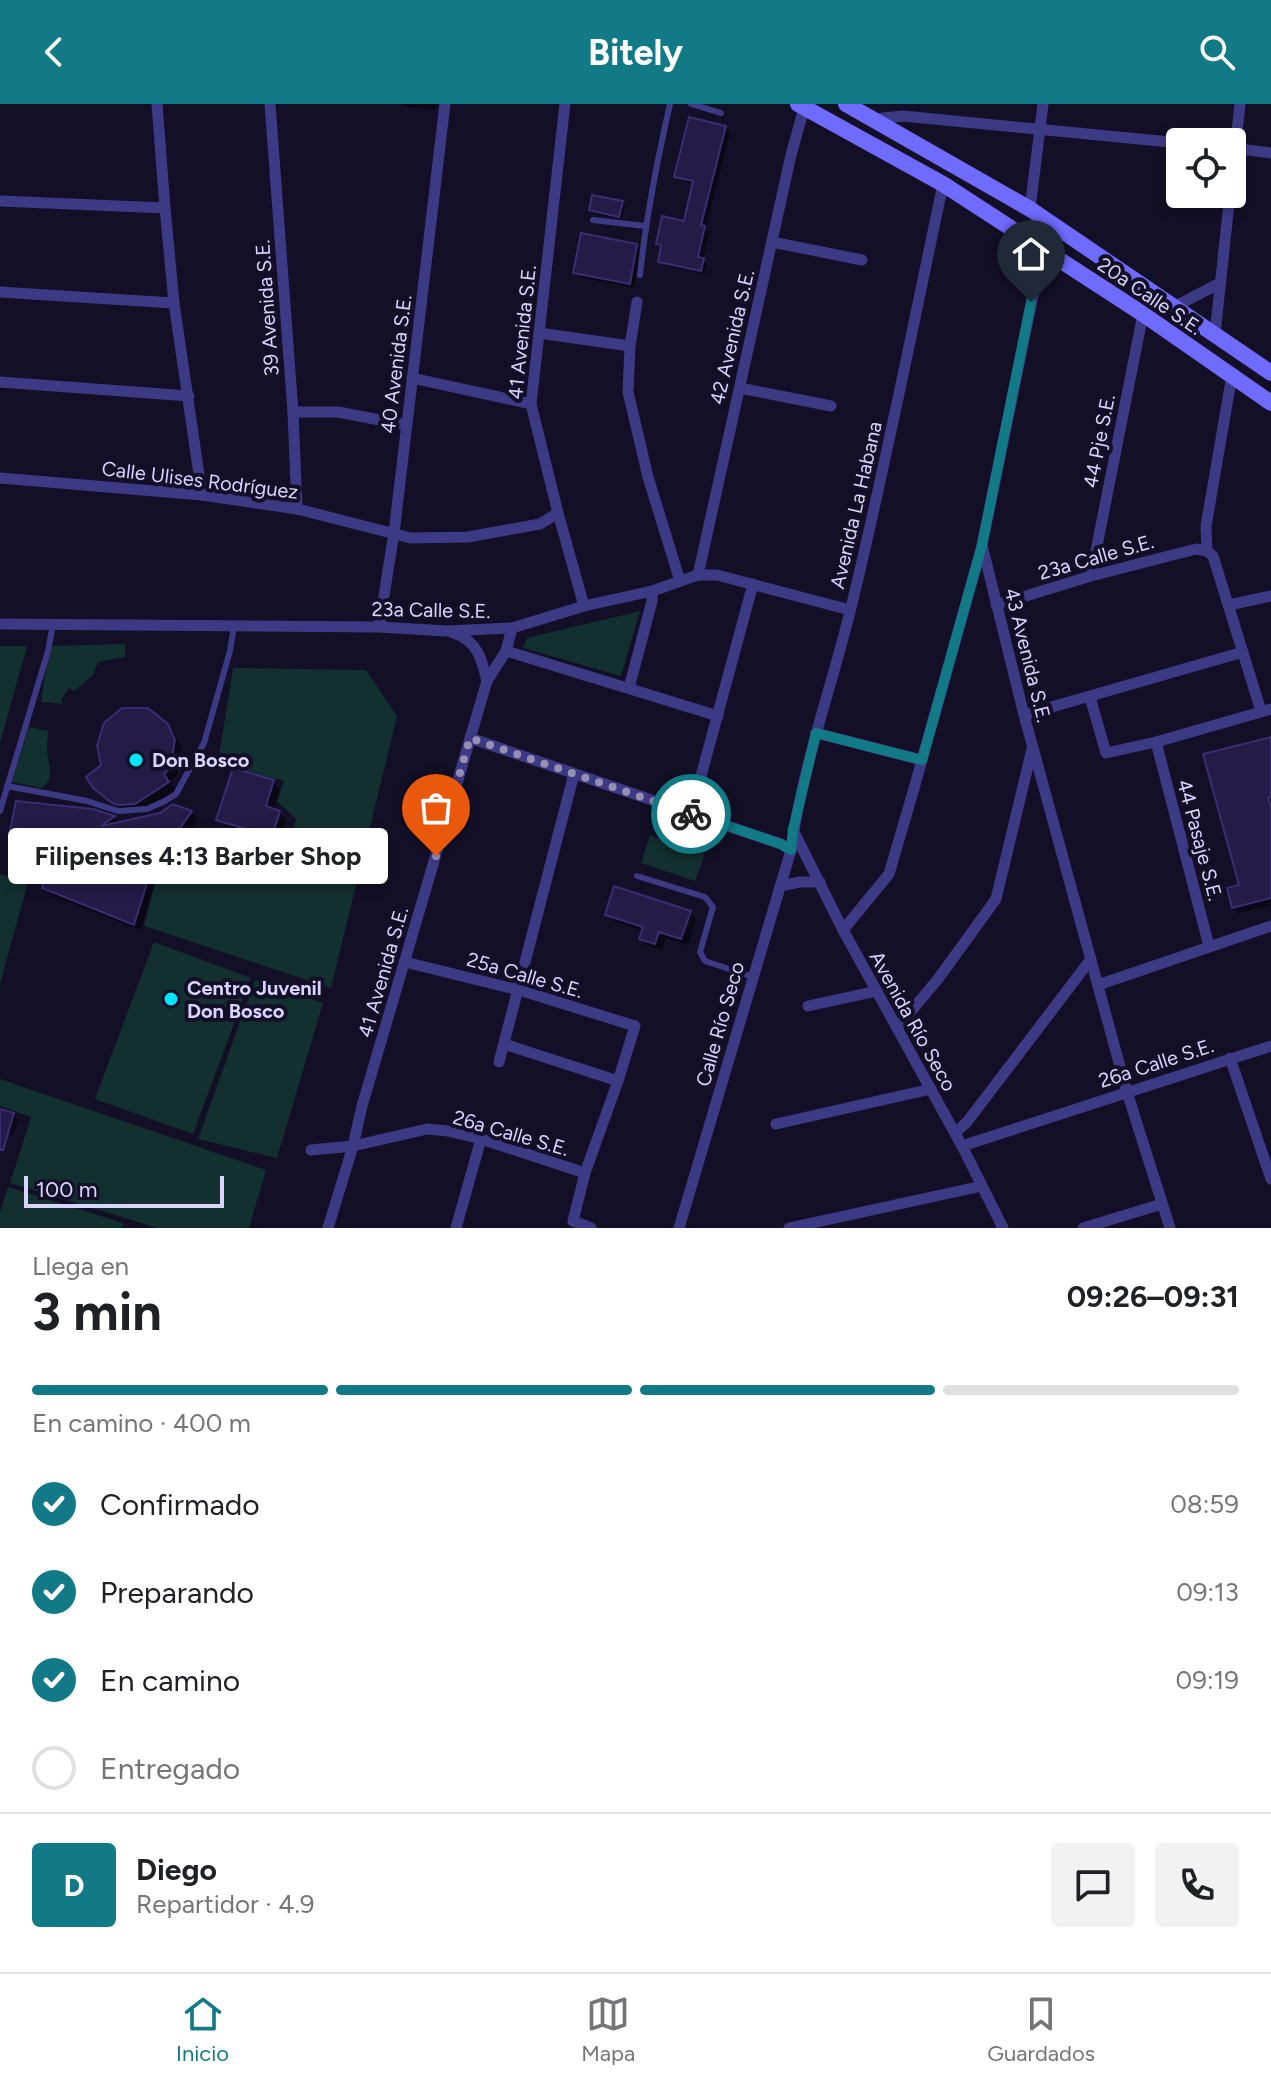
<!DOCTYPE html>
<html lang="es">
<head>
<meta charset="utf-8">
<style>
  :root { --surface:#fff; --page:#f2f2f2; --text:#202124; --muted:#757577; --line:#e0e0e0; --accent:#127987 }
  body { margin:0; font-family:Figtree,sans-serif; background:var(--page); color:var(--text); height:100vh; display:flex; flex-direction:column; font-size:30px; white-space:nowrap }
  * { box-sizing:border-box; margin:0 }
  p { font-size:26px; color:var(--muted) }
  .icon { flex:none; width:44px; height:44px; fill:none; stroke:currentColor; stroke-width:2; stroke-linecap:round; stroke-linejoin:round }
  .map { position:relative; height:1124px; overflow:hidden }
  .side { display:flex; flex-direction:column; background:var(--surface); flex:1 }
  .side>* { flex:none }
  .controls { position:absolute; left:1166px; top:24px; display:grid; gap:16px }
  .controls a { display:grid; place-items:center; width:80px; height:80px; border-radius:8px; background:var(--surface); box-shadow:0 4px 12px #0003; font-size:40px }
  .scale { position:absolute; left:24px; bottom:20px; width:200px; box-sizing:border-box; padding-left:8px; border:4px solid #d9d4ff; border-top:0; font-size:22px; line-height:28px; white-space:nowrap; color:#d9d4ff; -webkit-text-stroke:6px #130f26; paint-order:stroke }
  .pin { position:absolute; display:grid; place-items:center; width:68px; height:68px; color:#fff; margin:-82px -34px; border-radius:50% 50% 50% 0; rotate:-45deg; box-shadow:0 0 8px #0007 }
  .pin .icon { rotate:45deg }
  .courier { position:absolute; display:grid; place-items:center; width:80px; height:80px; margin:-40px; border:6px solid #127987; border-radius:50%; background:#fff; color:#222; box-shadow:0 2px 10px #0007 }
  .bubble { position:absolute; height:56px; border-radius:8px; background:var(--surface); box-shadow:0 4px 12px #0003; font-size:26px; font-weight:700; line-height:56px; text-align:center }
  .overview em { font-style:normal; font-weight:700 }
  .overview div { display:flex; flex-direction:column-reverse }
  .overview { display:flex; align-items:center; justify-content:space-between; height:136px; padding:0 32px }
  h1 { font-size:52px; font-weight:700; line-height:60px }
  .bar { display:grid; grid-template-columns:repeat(4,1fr); gap:12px 8px; align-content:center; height:96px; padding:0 32px }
  .bar i { height:10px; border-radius:6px; background:var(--line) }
  .bar .current { background:var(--accent) }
  .bar p { grid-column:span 4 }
  .line { display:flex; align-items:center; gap:20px; padding:0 32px; border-top:2px solid var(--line) }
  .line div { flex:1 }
  .round { display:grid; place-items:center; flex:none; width:84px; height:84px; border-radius:8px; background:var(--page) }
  ol { padding:0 32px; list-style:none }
  li { display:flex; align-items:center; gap:24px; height:88px }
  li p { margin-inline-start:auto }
  li .icon { padding:8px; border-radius:50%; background:var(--accent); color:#fff; stroke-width:4 }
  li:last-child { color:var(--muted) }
  li i { width:44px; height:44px; border:4px solid var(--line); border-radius:50% }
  header { display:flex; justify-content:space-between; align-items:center; height:104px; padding:0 32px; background:var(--accent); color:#fff; font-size:36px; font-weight:700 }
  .tab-bar { display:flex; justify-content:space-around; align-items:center; height:112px; border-top:2px solid var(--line); background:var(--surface); font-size:22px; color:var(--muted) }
  .tab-bar a { display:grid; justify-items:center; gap:4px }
  .tab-bar .current { color:var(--accent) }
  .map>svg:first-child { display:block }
  .green { fill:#12302f }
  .shadow { fill:#0007 }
  .building { fill:#241b47; stroke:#3b2d73; stroke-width:2 }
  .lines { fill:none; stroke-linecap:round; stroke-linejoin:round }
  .lane { stroke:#3d3a85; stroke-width:6 }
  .street { stroke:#3d3a85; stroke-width:11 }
  .secondary { stroke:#6f6bff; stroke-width:16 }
  .done { stroke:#948fb3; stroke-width:8; stroke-dasharray:0 14.4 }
  .route { stroke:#127987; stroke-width:10 }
  .poi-dot { fill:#00e5ff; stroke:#130f26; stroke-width:3 }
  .labels { text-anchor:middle; stroke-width:8; stroke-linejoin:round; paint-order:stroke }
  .street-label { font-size:20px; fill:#d9d4ff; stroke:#130f26 }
  .poi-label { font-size:20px; font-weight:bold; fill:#d9d4ff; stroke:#130f26; text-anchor:start }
</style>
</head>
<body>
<header><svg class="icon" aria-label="back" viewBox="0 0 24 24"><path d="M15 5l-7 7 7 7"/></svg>Bitely<svg class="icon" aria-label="search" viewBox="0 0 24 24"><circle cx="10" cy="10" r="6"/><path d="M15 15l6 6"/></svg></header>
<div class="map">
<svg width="1271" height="1124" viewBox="0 0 1271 1124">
  <rect width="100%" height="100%" fill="#130f26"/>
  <!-- green -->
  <g class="green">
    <path d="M640,507L621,572L523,544L527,534Z"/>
    <path d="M125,540V553L98,558L93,571L74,587L69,584L61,595L63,600L41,598L49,542Z"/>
    <path d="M0,542H27L0,639Z"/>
    <path d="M233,564L366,566L397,612L331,884L144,822L156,774L196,725L284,759L296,715L277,697L284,677L218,659Z"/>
    <path d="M29,623L48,627C48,636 46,646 48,654C50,667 54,674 42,684L12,678Z"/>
    <path d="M650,731L705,750L695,777L641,759Z"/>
    <path d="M0,770L28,778L0,880Z"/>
    <path d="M154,838L251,874L193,1030L95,995Z"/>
    <path d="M255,876L323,899L277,1054L198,1035Z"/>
    <path d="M0,975L266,1066L249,1124H158L10,1079L31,1013L0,1002Z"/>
    <path d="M8,1083L123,1119L121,1124H0V1108Z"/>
  </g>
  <!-- shadow -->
  <g class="shadow">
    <path d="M400,0H437L436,6L402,2Z"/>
    <path d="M725,24L730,29L705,125L709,128L703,156L707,160L705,170L665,162L660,157L663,144L658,139L686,119L695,80L681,76L676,72Z"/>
    <path d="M622,99L625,102L622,115L594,109L591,106Z"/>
    <path d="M636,142L641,147L634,184L580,173L575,168Z"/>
    <path d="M167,622L175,630L182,645L177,672L169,677L175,686L143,706L121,705L103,691Z"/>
    <path d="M1271,635V801L1239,809L1234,803L1242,782Z"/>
    <path d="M273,678L280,685L274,707L279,708L286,715L279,739L226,722L219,715Z"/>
    <path d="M93,707L114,714L120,720L161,711L191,708L198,715L157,773L141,826L51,791L44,783L59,742L18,738L11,731Z"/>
    <path d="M690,809L697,816L688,841L666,834L662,846L648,842L641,834L644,827L614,817L607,810Z"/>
    <path d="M0,1007L13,1011L18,1016L13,1032L0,1028Z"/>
  </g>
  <!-- building -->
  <g class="building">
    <path d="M689,13L726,22L701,121L705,122L698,153L704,154L701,167L658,158L661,141L656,140L662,112L684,117L693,77L674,73Z"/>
    <path d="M592,91L623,97L619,113L589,106Z"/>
    <path d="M581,129L637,140L630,180L573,169Z"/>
    <path d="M122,604H148L168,620L175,636L170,665L164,670L169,678L135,700L119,701L112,699L93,684L86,673L101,661L97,642L104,619Z"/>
    <path d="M1271,633V693L1268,694L1271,703V794L1232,804L1227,784L1239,781L1203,650Z"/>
    <path d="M233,664L274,676L266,702L280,707L272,733L216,716Z"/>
    <path d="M16,697L93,705L115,712L101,722L160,709L173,700L192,707L151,766L134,821L42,784L59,737L9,731Z"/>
    <path d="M614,782L691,807L681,835L659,828L655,840L639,835L643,823L605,811Z"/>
    <path d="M0,1005L14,1009L3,1046H0Z"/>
  </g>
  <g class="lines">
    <!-- lane -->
    <g class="lane">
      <path d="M691,0L721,9"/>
      <path d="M593,116L645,122"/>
      <path d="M640,171C646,113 657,57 670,0"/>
      <path d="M7,682L87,697L118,707L147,705L165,697L176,690L204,639L230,547L234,522"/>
      <path d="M0,707L48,547L53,520"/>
      <path d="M637,772L705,793L713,803L700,848L705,857L753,873"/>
    </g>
    <!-- street -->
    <g class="street">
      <path d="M157,0L165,104L174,199L202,391"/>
      <path d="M270,0L293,308L297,405"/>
      <path d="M565,0L531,300L558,409L584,502"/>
      <path d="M874,15L903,12L1180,39"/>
      <path d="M1232,44L1271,49"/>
      <path d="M1232,74L1240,0"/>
      <path d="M0,97L165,104"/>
      <path d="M1030,105L1043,0"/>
      <path d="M1048,118L982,441L1024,611L1127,988L1170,1124"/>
      <path d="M772,138L862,156"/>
      <path d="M0,188L174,199"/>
      <path d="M637,198L630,242L628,288L648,373L680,477"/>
      <path d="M1174,203L1220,179"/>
      <path d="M539,229L630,242"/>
      <path d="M1215,230L1230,90"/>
      <path d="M1232,271L1206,422L1207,447L1213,452L1261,607"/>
      <path d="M412,274L531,300"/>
      <path d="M0,278L189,292"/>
      <path d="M740,284L831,302"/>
      <path d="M293,308H338L406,321"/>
      <path d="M0,374L202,391L297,405L411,434L468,433L540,420L558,409"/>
      <path d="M698,471L791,51L804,4"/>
      <path d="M1091,472L1143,210"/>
      <path d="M996,501L1091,472L1196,445L1207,447"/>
      <path d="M1229,501L1271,492"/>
      <path d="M0,520L379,523L447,527L512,524L584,502L652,487L698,471H717L850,506"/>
      <path d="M379,523L394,429L445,0"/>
      <path d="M453,529C477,536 482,555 487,577"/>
      <path d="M506,547L718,612"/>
      <path d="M629,584L652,497V487"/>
      <path d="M1090,593L1106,649L1156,638L1271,605"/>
      <path d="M1024,611L1243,548"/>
      <path d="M816,629L922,656"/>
      <path d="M470,634L781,740L791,746"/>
      <path d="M1156,638L1209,842"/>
      <path d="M691,709L753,480"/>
      <path d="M793,726L843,826L962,1042L1003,1124"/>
      <path d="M780,782L800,778H820"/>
      <path d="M843,826L889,770L913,688L982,442"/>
      <path d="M405,858L519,886L635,922L618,977L585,1069"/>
      <path d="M1098,881L1271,822"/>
      <path d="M808,902L877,887"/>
      <path d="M897,924L938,875L996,795L1032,645"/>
      <path d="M504,940L618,977"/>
      <path d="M1230,954L1271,1075"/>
      <path d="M499,958L574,670"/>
      <path d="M776,1020L931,985"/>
      <path d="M955,1029L967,1018L1091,855"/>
      <path d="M962,1042L1271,942"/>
      <path d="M311,1046L353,1042L427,1025L448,1027L481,1035L585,1069L573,1117L591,1124"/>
      <path d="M328,1124L353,1042L362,1002L487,577L506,547L512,524"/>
      <path d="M456,1124L481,1035"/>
      <path d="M679,1124L791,746C802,664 831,585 851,504C885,364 913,222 943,80"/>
      <path d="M789,1124L982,1082"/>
      <path d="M1083,1124L1162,1100"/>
    </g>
    <!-- secondary -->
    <g class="secondary">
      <path d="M798,0L943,80L1143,210L1271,299"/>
      <path d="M846,0L1030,105L1271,269"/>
    </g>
  </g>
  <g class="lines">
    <!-- done -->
    <path class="done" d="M436,752L470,634L691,710"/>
    <!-- route -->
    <path class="route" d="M691,710L781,740L791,746L793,726L816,629L922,656L982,441L1031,198"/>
  </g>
  <!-- markers -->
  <g class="poi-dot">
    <circle cx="136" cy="656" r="8"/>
    <circle cx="171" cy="895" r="8"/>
  </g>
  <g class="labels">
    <!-- street labels -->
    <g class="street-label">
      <text transform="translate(1150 192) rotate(34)" y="7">20a Calle S.E.</text>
      <text transform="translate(267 204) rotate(-94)" y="7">39 Avenida S.E.</text>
      <text transform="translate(522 228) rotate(-84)" y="7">41 Avenida S.E.</text>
      <text transform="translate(732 233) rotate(-77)" y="7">42 Avenida S.E.</text>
      <text transform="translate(396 260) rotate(-83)" y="7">40 Avenida S.E.</text>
      <text transform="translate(1099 337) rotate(-79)" y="7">44 Pje S.E.</text>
      <text transform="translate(200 376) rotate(7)" y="7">Calle Ulises Rodríguez</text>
      <text transform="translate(856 401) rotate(-77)" y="7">Avenida La Habana</text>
      <text transform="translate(1096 453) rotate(-16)" y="7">23a Calle S.E.</text>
      <text transform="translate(431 506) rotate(1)" y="7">23a Calle S.E.</text>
      <text transform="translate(1028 551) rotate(76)" y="7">43 Avenida S.E.</text>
      <text transform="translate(1200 736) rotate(75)" y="7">44 Pasaje S.E.</text>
      <text transform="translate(383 868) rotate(-74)" y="7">41 Avenida S.E.</text>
      <text transform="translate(525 871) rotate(16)" y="7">25a Calle S.E.</text>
      <text transform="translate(913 917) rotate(61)" y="7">Avenida Río Seco</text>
      <text transform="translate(720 920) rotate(-74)" y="7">Calle Río Seco</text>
      <text transform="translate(1156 959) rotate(-18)" y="7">26a Calle S.E.</text>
      <text transform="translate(511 1029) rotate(16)" y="7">26a Calle S.E.</text>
    </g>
    <!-- poi labels -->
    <g class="poi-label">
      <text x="152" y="663">Don Bosco</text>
      <text x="187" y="891">Centro Juvenil<tspan x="187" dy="23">Don Bosco</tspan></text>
    </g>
  </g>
</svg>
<div class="controls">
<a><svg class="icon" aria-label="locate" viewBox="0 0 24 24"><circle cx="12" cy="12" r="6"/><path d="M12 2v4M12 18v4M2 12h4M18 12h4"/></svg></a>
</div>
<div class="scale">100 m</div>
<div class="pin" style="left:436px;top:752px;background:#ea580c"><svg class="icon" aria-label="bag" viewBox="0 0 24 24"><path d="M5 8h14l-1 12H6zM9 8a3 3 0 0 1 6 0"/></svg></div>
<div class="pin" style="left:1031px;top:198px;background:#1f2937"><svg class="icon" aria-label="home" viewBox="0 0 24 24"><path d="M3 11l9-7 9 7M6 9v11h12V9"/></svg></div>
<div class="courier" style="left:691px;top:710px"><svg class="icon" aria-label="bike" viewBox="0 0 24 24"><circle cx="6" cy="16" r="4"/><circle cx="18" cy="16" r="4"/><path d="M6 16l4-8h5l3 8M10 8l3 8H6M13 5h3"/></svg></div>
<div class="bubble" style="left:8px;top:724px;width:380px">Filipenses 4:13 Barber Shop</div>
</div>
<section class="side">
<div class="overview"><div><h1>3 min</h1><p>Llega en</p></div><em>09:26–09:31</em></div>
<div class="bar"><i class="current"></i><i class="current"></i><i class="current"></i><i></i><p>En camino · 400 m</p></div>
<ol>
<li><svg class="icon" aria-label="check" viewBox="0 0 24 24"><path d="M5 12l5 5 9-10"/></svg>Confirmado<p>08:59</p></li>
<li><svg class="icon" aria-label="check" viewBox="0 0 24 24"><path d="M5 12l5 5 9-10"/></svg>Preparando<p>09:13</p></li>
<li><svg class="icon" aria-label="check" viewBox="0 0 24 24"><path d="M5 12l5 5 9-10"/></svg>En camino<p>09:19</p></li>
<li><i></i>Entregado</li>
</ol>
<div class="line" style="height:144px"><b class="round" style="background:var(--accent);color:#fff">D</b><div><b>Diego</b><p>Repartidor · 4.9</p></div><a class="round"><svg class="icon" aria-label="chat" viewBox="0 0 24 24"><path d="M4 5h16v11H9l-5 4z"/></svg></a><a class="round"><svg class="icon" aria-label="phone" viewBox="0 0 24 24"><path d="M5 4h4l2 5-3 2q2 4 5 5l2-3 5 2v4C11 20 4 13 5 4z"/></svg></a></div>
</section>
<nav class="tab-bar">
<a class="current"><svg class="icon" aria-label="home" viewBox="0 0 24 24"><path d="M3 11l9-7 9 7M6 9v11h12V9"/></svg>Inicio</a>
<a><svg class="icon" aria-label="map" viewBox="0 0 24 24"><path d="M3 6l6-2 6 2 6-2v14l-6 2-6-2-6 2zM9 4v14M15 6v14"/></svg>Mapa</a>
<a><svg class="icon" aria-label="saved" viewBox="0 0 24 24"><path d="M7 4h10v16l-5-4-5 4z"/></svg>Guardados</a>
</nav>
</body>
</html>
